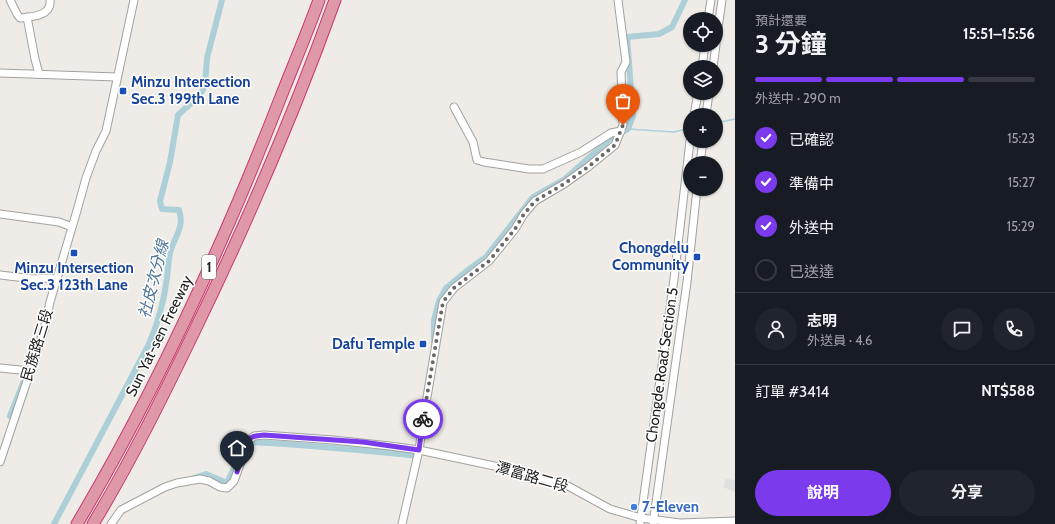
<!DOCTYPE html>
<html lang="zh-TW">
<head>
<meta charset="utf-8">
<style>
  :root { --surface:#171b24; --page:#20242c; --text:#f1f3f6; --muted:#9ea1a6; --line:#363941; --accent:#7c3aed }
  body { margin:0; font-family:Cabin,"Noto Sans TC",sans-serif; background:var(--page); color:var(--text); height:100vh; display:flex; flex-direction:column; font-size:15px; white-space:nowrap }
  * { box-sizing:border-box; margin:0 }
  p { font-size:13px; color:var(--muted) }
  .icon { flex:none; width:22px; height:22px; fill:none; stroke:currentColor; stroke-width:2; stroke-linecap:round; stroke-linejoin:round }
  .map { position:relative; flex:1; overflow:hidden }
  .details { display:flex; flex-direction:column; background:var(--surface); width:320px }
  .details>* { flex:none }
  .tools { position:absolute; left:683px; top:12px; display:grid; gap:8px }
  .tools a { display:grid; place-items:center; width:40px; height:40px; border-radius:50%; background:var(--surface); box-shadow:0 1px 3px #0004; font-size:20px }
  .pin { position:absolute; display:grid; place-items:center; width:34px; height:34px; color:#fff; margin:-41px -17px; border-radius:50% 50% 50% 0; rotate:-45deg; box-shadow:0 0 4px #0007 }
  .pin .icon { rotate:45deg }
  .courier { position:absolute; display:grid; place-items:center; width:40px; height:40px; margin:-20px; border:3px solid #7c3aed; border-radius:50%; background:#fff; color:#222; box-shadow:0 1px 5px #0007 }
  .headline em { font-style:normal; font-weight:700 }
  .headline div { display:flex; flex-direction:column-reverse }
  .headline { display:flex; align-items:center; justify-content:space-between; height:68px; padding:0 20px }
  h1 { font-size:26px; font-weight:700; line-height:30px }
  .bar { display:grid; grid-template-columns:repeat(4,1fr); gap:6px 4px; align-content:center; height:48px; padding:0 20px }
  .bar i { height:5px; border-radius:3px; background:var(--line) }
  .bar .on { background:var(--accent) }
  .bar p { grid-column:span 4 }
  .line { display:flex; align-items:center; gap:10px; padding:0 20px; border-top:1px solid var(--line) }
  .line div { flex:1 }
  .round { display:grid; place-items:center; flex:none; width:42px; height:42px; border-radius:21px; background:var(--page) }
  ol { padding:0 20px; list-style:none }
  li { display:flex; align-items:center; gap:12px; height:44px }
  li p { margin-inline-start:auto }
  li .icon { padding:4px; border-radius:50%; background:var(--accent); color:#fff; stroke-width:4 }
  li:last-child { color:var(--muted) }
  li i { width:22px; height:22px; border:2px solid var(--line); border-radius:50% }
  .button { display:flex; gap:8px; margin-top:auto; padding:8px 20px }
  .button a { flex:1; height:46px; border-radius:24px; background:var(--accent); color:#fff; font-size:16px; font-weight:700; line-height:46px; text-align:center }
  .button a+a { background:var(--page); color:var(--text) }
  main { display:flex; flex:1; min-height:0 }
  .map>svg:first-child { display:block }
  .parking { fill:#e0e0e0 }
  .lines { fill:none; stroke-linecap:round; stroke-linejoin:round }
  .stream { stroke:#add0d8; stroke-width:1.5 }
  .canal { stroke:#add0d8; stroke-width:6 }
  .minor-casing { stroke:#a1a1a1; stroke-width:9 }
  .highway-casing { stroke:#c93970; stroke-width:13 }
  .minor { stroke:#fff; stroke-width:7 }
  .highway { stroke:#de98a8; stroke-width:11 }
  .done { stroke:#686766; stroke-width:4; stroke-dasharray:0 7.2 }
  .route { stroke:#7c3aed; stroke-width:5 }
  .transit-dot { fill:#1a4fb4; stroke:#fff; stroke-width:1.5 }
  .shop-dot { fill:#3f7fe0; stroke:#fff; stroke-width:1.5 }
  .labels { text-anchor:middle; stroke-width:3; stroke-linejoin:round; paint-order:stroke }
  .shield { fill:#fff; stroke:#636363; stroke-width:1 }
  .shield-label { font-size:14px; font-weight:bold; fill:#202020 }
  .transit-label { font-size:15px; font-weight:bold; fill:#164399; stroke:#fff; text-anchor:end }
  .street-label { font-size:15px; fill:#202020; stroke:#fff }
  .shop-label { font-size:15px; font-weight:bold; fill:#366cbe; stroke:#fff; text-anchor:start }
  .water-label { font-size:16px; font-style:italic; fill:#4f7697; stroke:#fff }
</style>
</head>
<body>
<main>
<div class="map">
<svg width="735" height="524" viewBox="0 0 735 524">
  <rect width="100%" height="100%" fill="#efece7"/>
  <!-- parking -->
  <path class="parking" d="M726,479L735,480V492L723,487Z"/>
  <g class="lines">
    <!-- stream -->
    <g class="stream">
      <path d="M716,123L735,119"/>
      <path d="M628,129L674,132L690,128"/>
    </g>
    <!-- canal -->
    <g class="canal">
      <path d="M434,342V320L439,301L446,288L468,270L486,257L533,197L565,179L611,138L628,129L633,116L627,37L659,34L672,27L685,0"/>
      <path d="M10,416L23,383"/>
      <path d="M246,446L248,442C305,445 361,450 418,456L419,451"/>
      <path d="M194,478L206,474L227,483L240,455"/>
      <path d="M54,524L149,344C158,323 164,301 167,278C168,270 168,262 170,253C174,237 185,228 179,210L162,209L160,201L170,162L178,115L199,96L205,86L207,58L222,0"/>
    </g>
    <!-- minor casing -->
    <g class="minor-casing">
      <g id="minor">
        <path d="M10,0L17,14L20,18C32,17 52,16 50,0"/>
        <path d="M27,17L35,59L39,74"/>
        <path d="M708,19L711,0"/>
        <path d="M716,42L722,0"/>
        <path d="M702,67L705,45"/>
        <path d="M713,67L716,45"/>
        <path d="M0,73L117,77"/>
        <path d="M454,107L473,142L477,160L484,162L529,169H543L581,152L611,133L621,131"/>
        <path d="M694,115L698,93"/>
        <path d="M706,115L709,93"/>
        <path d="M700,163L703,141"/>
        <path d="M0,214L59,222L72,227"/>
        <path d="M0,275L34,279L49,278L57,280"/>
        <path d="M0,368L30,371"/>
        <path d="M0,462L44,330L50,302L78,207L86,178L96,151L106,131L134,0"/>
        <path d="M111,524L121,510L165,487L177,483L200,479L209,481L220,487L227,488L234,481L249,440L254,436L264,435L333,440L390,446L419,450L518,471L568,486L610,509L641,518L680,523L735,521"/>
        <path d="M402,524L419,450L424,415L443,302L454,288L489,261L515,229L524,214L535,201L564,184L588,167L615,145L623,125L621,72L626,62L618,0"/>
        <path d="M640,524L674,279L690,141"/>
        <path d="M653,524L687,282L697,189"/>
      </g>
    </g>
    <!-- highway casing -->
    <g class="highway-casing">
      <g id="highway">
        <path d="M77,524C157,389 223,245 280,99C293,66 307,33 319,0"/>
        <path d="M93,524C130,463 162,398 193,334C246,225 294,114 335,0"/>
      </g>
    </g>
    <!-- minor -->
    <use href="#minor" class="minor"/>
    <!-- highway -->
    <use href="#highway" class="highway"/>
  </g>
  <g class="lines">
    <!-- done -->
    <path class="done" d="M423,419L443,302L454,288L489,261L515,229L524,214L535,201L564,184L588,167L615,145L623,125"/>
    <!-- route -->
    <path class="route" d="M237,472C240,464 243,445 249,439C253,435 259,436 264,435L363,442L419,450L423,419"/>
  </g>
  <!-- markers -->
  <g class="transit-dot">
    <rect x="119" y="87" width="8" height="8" rx="2"/>
    <rect x="70" y="249" width="8" height="8" rx="2"/>
    <rect x="693" y="253" width="8" height="8" rx="2"/>
    <rect x="419" y="340" width="8" height="8" rx="2"/>
  </g>
  <circle class="shop-dot" cx="634" cy="507" r="4"/>
  <g class="labels">
    <!-- shield labels -->
    <rect class="shield" x="202" y="255" width="14" height="24" rx="3"/>
    <g class="shield-label">
      <text x="209" y="272">1</text>
    </g>
    <!-- transit labels -->
    <g class="transit-label">
      <text x="131" y="87" text-anchor="start">Minzu Intersection<tspan x="131" dy="17">Sec.3 199th Lane</tspan></text>
      <text x="689" y="253">Chongdelu<tspan x="689" dy="17">Community</tspan></text>
      <text x="74" y="273" text-anchor="middle">Minzu Intersection<tspan x="74" dy="17">Sec.3 123th Lane</tspan></text>
      <text x="415" y="349">Dafu Temple</text>
    </g>
    <!-- street labels -->
    <g class="street-label">
      <text transform="translate(159 336) rotate(-64)" y="5">Sun Yat-sen Freeway</text>
      <text transform="translate(37 345) rotate(-73)" y="5">民族路三段</text>
      <text transform="translate(662 365) rotate(-82)" y="5">Chongde Road Section 5</text>
      <text transform="translate(532 477) rotate(16)" y="5">潭富路二段</text>
    </g>
    <!-- shop labels -->
    <g class="shop-label">
      <text x="642" y="512">7-Eleven</text>
    </g>
    <!-- water labels -->
    <g class="water-label">
      <text transform="translate(153 279) rotate(-76)" y="6">社皮次分線</text>
    </g>
  </g>
</svg>
<div class="tools">
<a><svg class="icon" aria-label="locate" viewBox="0 0 24 24"><circle cx="12" cy="12" r="6"/><path d="M12 2v4M12 18v4M2 12h4M18 12h4"/></svg></a>
<a><svg class="icon" aria-label="layers" viewBox="0 0 24 24"><path d="M12 4l9 5-9 5-9-5zM3 14l9 5 9-5"/></svg></a>
<a>+</a>
<a>−</a>
</div>
<div class="pin" style="left:623px;top:125px;background:#ea580c"><svg class="icon" aria-label="bag" viewBox="0 0 24 24"><path d="M5 8h14l-1 12H6zM9 8a3 3 0 0 1 6 0"/></svg></div>
<div class="pin" style="left:237px;top:472px;background:#1f2937"><svg class="icon" aria-label="home" viewBox="0 0 24 24"><path d="M3 11l9-7 9 7M6 9v11h12V9"/></svg></div>
<div class="courier" style="left:423px;top:419px"><svg class="icon" aria-label="bike" viewBox="0 0 24 24"><circle cx="6" cy="16" r="4"/><circle cx="18" cy="16" r="4"/><path d="M6 16l4-8h5l3 8M10 8l3 8H6M13 5h3"/></svg></div>
</div>
<section class="details">
<div class="headline"><div><h1>3 分鐘</h1><p>預計還要</p></div><em>15:51–15:56</em></div>
<div class="bar"><i class="on"></i><i class="on"></i><i class="on"></i><i></i><p>外送中 · 290 m</p></div>
<ol>
<li><svg class="icon" aria-label="check" viewBox="0 0 24 24"><path d="M5 12l5 5 9-10"/></svg>已確認<p>15:23</p></li>
<li><svg class="icon" aria-label="check" viewBox="0 0 24 24"><path d="M5 12l5 5 9-10"/></svg>準備中<p>15:27</p></li>
<li><svg class="icon" aria-label="check" viewBox="0 0 24 24"><path d="M5 12l5 5 9-10"/></svg>外送中<p>15:29</p></li>
<li><i></i>已送達</li>
</ol>
<div class="line" style="height:72px"><a class="round"><svg class="icon" aria-label="person" viewBox="0 0 24 24"><circle cx="12" cy="8" r="4"/><path d="M4 21q1-7 8-7t8 7"/></svg></a><div><b>志明</b><p>外送員 · 4.6</p></div><a class="round"><svg class="icon" aria-label="chat" viewBox="0 0 24 24"><path d="M4 5h16v11H9l-5 4z"/></svg></a><a class="round"><svg class="icon" aria-label="phone" viewBox="0 0 24 24"><path d="M5 4h4l2 5-3 2q2 4 5 5l2-3 5 2v4C11 20 4 13 5 4z"/></svg></a></div>
<div class="line" style="height:52px"><div>訂單 #3414</div><b>NT$588</b></div>
<div class="button"><a>說明</a><a>分享</a></div>
</section>
</main>
</body>
</html>
